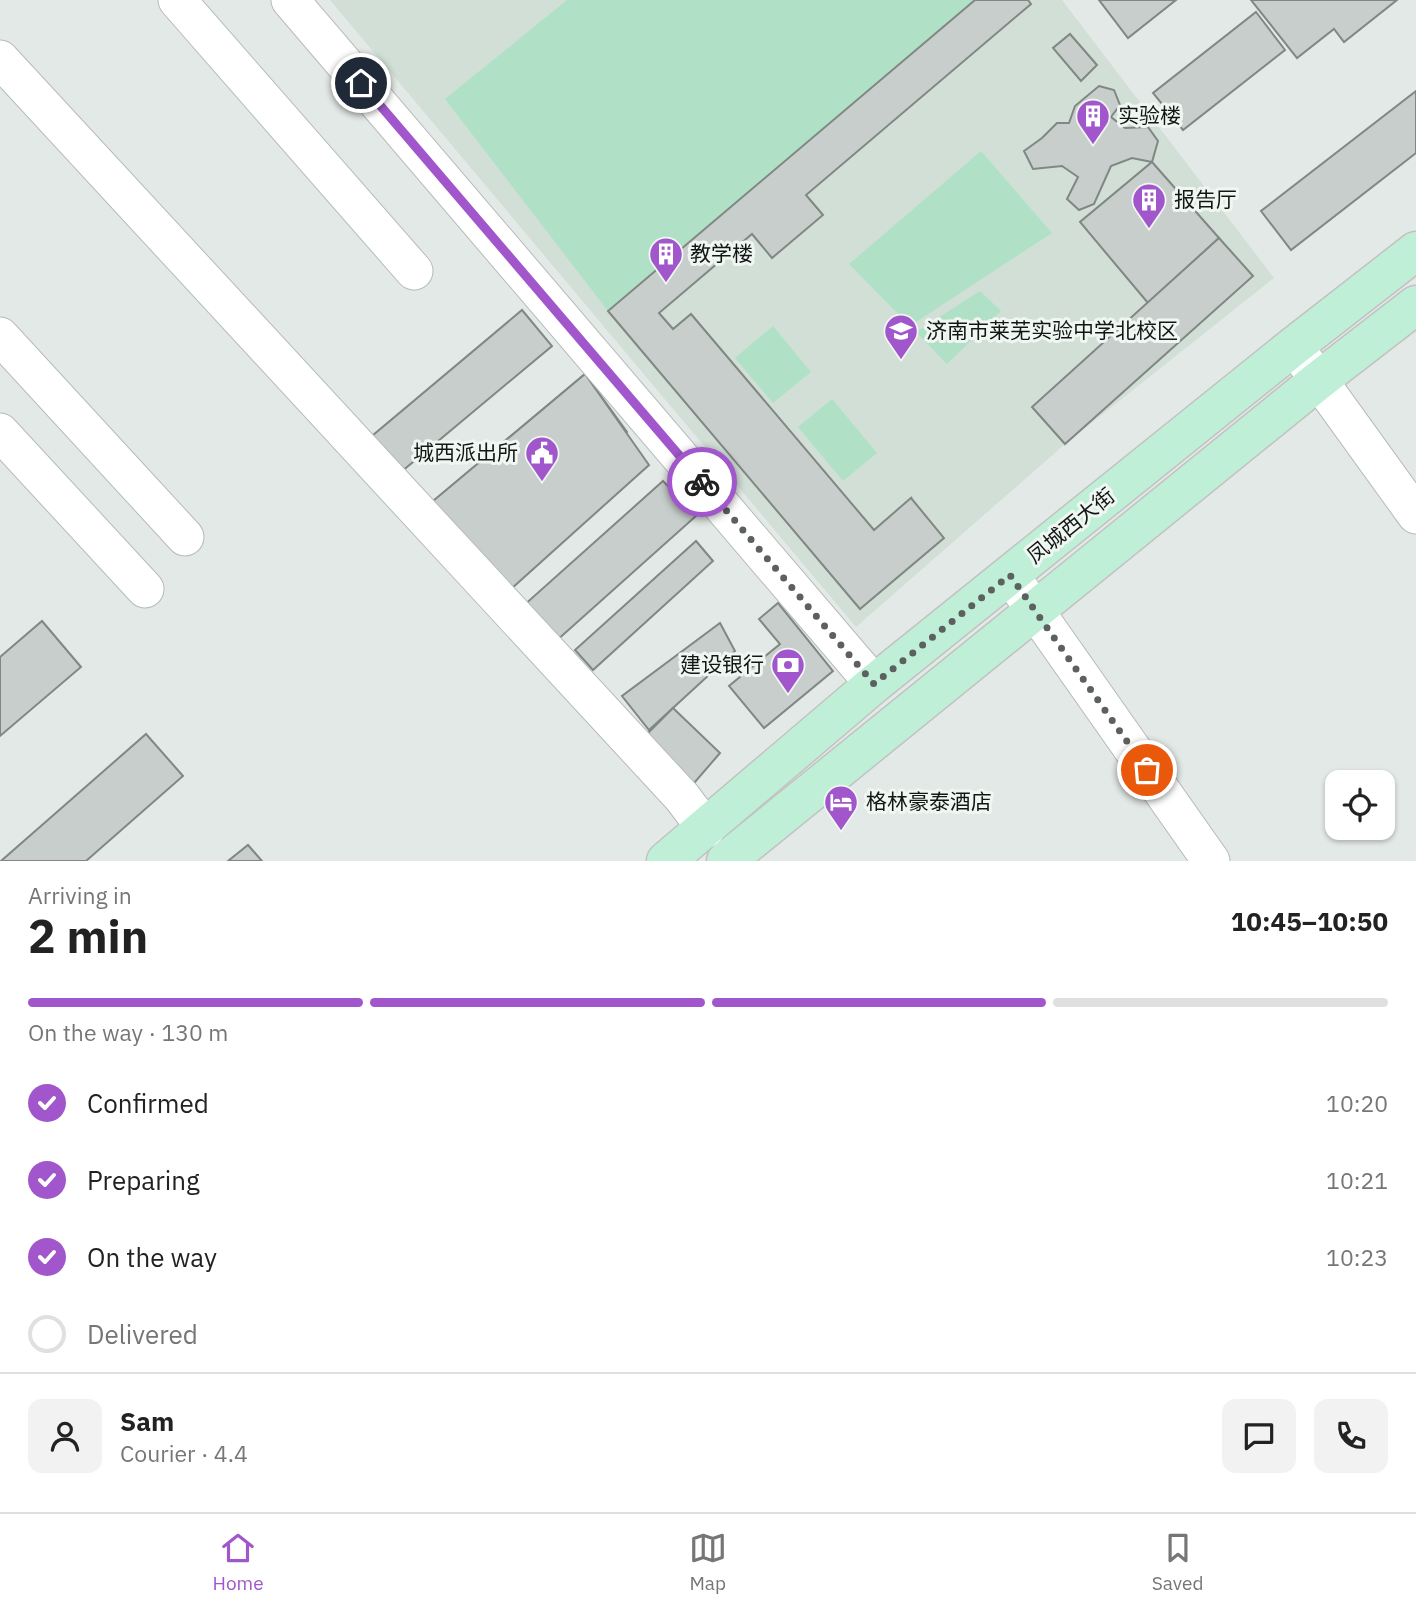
<!DOCTYPE html>
<html lang="en">
<head>
<meta charset="utf-8">
<style>
  :root { --surface:#fff; --page:#f2f2f2; --text:#222; --muted:#767676; --line:#e0e0e0; --accent:#a157cb }
  body { margin:0; font-family:"IBM Plex Sans","Noto Sans SC",sans-serif; background:var(--page); color:var(--text); height:100vh; display:flex; flex-direction:column; font-size:26px; white-space:nowrap }
  * { box-sizing:border-box; margin:0 }
  p { font-size:23px; color:var(--muted) }
  .icon { flex:none; width:38px; height:38px; fill:none; stroke:currentColor; stroke-width:2; stroke-linecap:round; stroke-linejoin:round }
  .map { position:relative; height:861px; overflow:hidden }
  .panel { display:flex; flex-direction:column; background:var(--surface); flex:1 }
  .panel>* { flex:none }
  .buttons { position:absolute; left:1325px; top:770px; display:grid; gap:14px }
  .buttons a { display:grid; place-items:center; width:70px; height:70px; border-radius:14px; background:var(--surface); box-shadow:0 2px 5px #0004; font-size:35px }
  .pin { position:absolute; display:grid; place-items:center; width:60px; height:60px; color:#fff; margin:-30px; border:4px solid #fff; border-radius:50%; box-shadow:0 2px 7px #0007 }
  .courier { position:absolute; display:grid; place-items:center; width:70px; height:70px; margin:-35px; border:5px solid #a157cb; border-radius:50%; background:#fff; color:#222; box-shadow:0 2px 9px #0007 }
  .headline em { font-style:normal; font-weight:800 }
  .headline div { display:flex; flex-direction:column-reverse }
  .headline { display:flex; align-items:center; justify-content:space-between; height:119px; padding:0 28px }
  h1 { font-size:46px; font-weight:800; line-height:52px }
  .bar { display:grid; grid-template-columns:repeat(4,1fr); gap:10px 7px; align-content:center; height:84px; padding:0 28px }
  .bar i { height:9px; border-radius:5px; background:var(--line) }
  .bar .on { background:var(--accent) }
  .bar p { grid-column:span 4 }
  .line { display:flex; align-items:center; gap:18px; padding:0 28px; border-top:2px solid var(--line) }
  .line div { flex:1 }
  .round { display:grid; place-items:center; flex:none; width:74px; height:74px; border-radius:14px; background:var(--page) }
  ol { padding:0 28px; list-style:none }
  li { display:flex; align-items:center; gap:21px; height:77px }
  li p { margin-inline-start:auto }
  li .icon { padding:7px; border-radius:50%; background:var(--accent); color:#fff; stroke-width:4 }
  li:last-child { color:var(--muted) }
  li i { width:38px; height:38px; border:4px solid var(--line); border-radius:50% }
  .menu { display:flex; justify-content:space-around; align-items:center; height:98px; border-top:2px solid var(--line); background:var(--surface); font-size:19px; color:var(--muted) }
  .menu a { display:grid; justify-items:center; gap:4px }
  .menu .on { color:var(--accent) }
  .map>svg:first-child { display:block }
  .built { fill:#d1dfd7 }
  .green { fill:#b0e1c7 }
  .building { fill:#c8cecb; stroke:#818783; stroke-width:2 }
  .lines { fill:none; stroke-linecap:round; stroke-linejoin:round }
  .minor-casing { stroke:#b6bcb8; stroke-width:39 }
  .major-casing { stroke:#c2c2c2; stroke-width:41 }
  .minor { stroke:#fff; stroke-width:37 }
  .major { stroke:#bff0d7; stroke-width:38 }
  .done { stroke:#5c605e; stroke-width:7; stroke-dasharray:0 12.6 }
  .route { stroke:#a157cb; stroke-width:9 }
  .labels { text-anchor:middle; stroke-width:6; stroke-linejoin:round; paint-order:stroke }
  .poi-label { font-size:21px; fill:#141615; stroke:#f0f7f3; text-anchor:start }
  .street-label { font-size:21px; fill:#141615; stroke:#f0f7f3 }
</style>
</head>
<body>
<div class="map">
<svg width="1416" height="861" viewBox="0 0 1416 861">
  <rect width="100%" height="100%" fill="#e3e9e6"/>
  <!-- built -->
  <path class="built" d="M330,0H1062L1274,278L1065,444L856,627Z"/>
  <!-- green -->
  <g class="green">
    <path d="M567,0H975L608,311L445,99Z"/>
    <path d="M981,151L1052,233L910,326L849,264Z"/>
    <path d="M980,291L1001,311L947,364L916,332Z"/>
    <path d="M773,326L811,372L773,403L735,358Z"/>
    <path d="M832,399L877,453L843,481L798,427Z"/>
  </g>
  <!-- building -->
  <g class="building">
    <path d="M975,0H1028L1031,4L806,195L823,215L772,258L752,234L659,313L673,329L691,314L874,530L912,497L911,498L944,538L860,609L608,311Z"/>
    <path d="M1099,0H1176L1128,38Z"/>
    <path d="M1251,0H1397L1344,42L1334,29L1297,58Z"/>
    <path d="M1256,12L1285,50L1183,130L1153,93Z"/>
    <path d="M1070,34L1097,65L1081,81L1053,48Z"/>
    <path d="M1099,86L1114,90L1120,105L1111,117L1125,128L1148,127L1158,141L1152,162L1132,158L1111,166L1094,204L1079,210L1067,199L1078,177L1062,166L1033,169L1024,151L1042,138L1057,123H1069L1075,106Z"/>
    <path d="M1416,91V153L1291,250L1261,211Z"/>
    <path d="M1152,162L1219,238L1148,303L1080,222Z"/>
    <path d="M1219,238L1253,276L1065,444L1032,407Z"/>
    <path d="M522,310L552,346L401,472L372,436Z"/>
    <path d="M585,374L627,432L595,468L565,440L477,514L492,536L461,559L419,513Z"/>
    <path d="M585,374L649,465L511,589L433,501Z"/>
    <path d="M663,481L696,516L555,642L513,615Z"/>
    <path d="M696,541L713,561L593,670L575,650Z"/>
    <path d="M778,603L833,671L764,728L729,686L780,644L759,619Z"/>
    <path d="M42,621L81,667L0,736V657Z"/>
    <path d="M720,623L735,651L649,730L622,696Z"/>
    <path d="M673,708L720,753L682,797L635,746Z"/>
    <path d="M146,734L183,776L86,861H1Z"/>
    <path d="M248,845L262,861H228Z"/>
  </g>
  <g class="lines">
    <!-- minor casing -->
    <g class="minor-casing">
      <g id="minor">
        <path d="M177,0L414,271"/>
        <path d="M290,0L874,684"/>
        <path d="M0,59L682,797L706,829"/>
        <path d="M0,336L185,537"/>
        <path d="M1294,346L1416,515"/>
        <path d="M0,432L145,589"/>
        <path d="M1010,575L1211,861"/>
      </g>
    </g>
    <!-- major casing -->
    <g class="major-casing">
      <g id="major">
        <path d="M666,861L874,684L1294,346L1416,251"/>
        <path d="M726,861L1319,380L1416,305"/>
      </g>
    </g>
    <!-- minor -->
    <use href="#minor" class="minor"/>
    <!-- major -->
    <use href="#major" class="major"/>
  </g>
  <g class="lines">
    <!-- done -->
    <path class="done" d="M702,482L874,684L1010,575L1147,770"/>
    <!-- route -->
    <path class="route" d="M361,83L702,482"/>
  </g>
  <!-- icons -->
  <defs>
    <g id="building-pin" transform="scale(1.75)"><path d="M0 17L-7.5 6A9.5 9.5 0 1 1 7.5 6Z" fill="#a157cb" stroke="#f0f7f3"/><path d="M-4-6H4V6H1V3H-1V6H-4ZM-2.5-4.3h1.7v1.8h-1.7ZM.8-4.3h1.7v1.8H.8ZM-2.5-1h1.7V.8h-1.7ZM.8-1h1.7V.8H.8Z" fill="#fff"/></g>
    <g id="school-pin" transform="scale(1.75)"><path d="M0 17L-7.5 6A9.5 9.5 0 1 1 7.5 6Z" fill="#a157cb" stroke="#f0f7f3"/><path d="M0-5L7-2L0 1L-7-2ZM-4 1L0 2.5L4 1V4Q0 6-4 4Z" fill="#fff"/></g>
    <g id="civic-pin" transform="scale(1.75)"><path d="M0 17L-7.5 6A9.5 9.5 0 1 1 7.5 6Z" fill="#a157cb" stroke="#f0f7f3"/><path d="M-.6-6.5H3V-4.5H.6V-3L4-1V1h2V6H-6V1h2V-1L-.6-3ZM-1.2 2.5V6h2.4V2.5Z" fill="#fff"/></g>
    <g id="bank-pin" transform="scale(1.75)"><path d="M0 17L-7.5 6A9.5 9.5 0 1 1 7.5 6Z" fill="#a157cb" stroke="#f0f7f3"/><path d="M-6-4H6V4H-6ZM0-2.3a2.3 2.3 0 1 0 0 4.6a2.3 2.3 0 1 0 0-4.6Z" fill="#fff"/></g>
    <g id="hotel-pin" transform="scale(1.75)"><path d="M0 17L-7.5 6A9.5 9.5 0 1 1 7.5 6Z" fill="#a157cb" stroke="#f0f7f3"/><path d="M-6-4.5h1.5V1H6V5H4.5V3h-9V5H-6ZM-4 0a1.8 1.8 0 1 1 3.6 0ZM.5 0V-2.5h3Q6-2.5 6 0Z" fill="#fff"/></g>
  </defs>
  <g fill-rule="evenodd">
    <use href="#building-pin" x="1093" y="116"/>
    <use href="#building-pin" x="1149" y="200"/>
    <use href="#building-pin" x="666" y="254"/>
    <use href="#school-pin" x="901" y="331"/>
    <use href="#civic-pin" x="542" y="453"/>
    <use href="#bank-pin" x="788" y="665"/>
    <use href="#hotel-pin" x="841" y="802"/>
  </g>
  <g class="labels">
    <!-- poi labels -->
    <g class="poi-label">
      <text x="1118" y="123">实验楼</text>
      <text x="1174" y="207">报告厅</text>
      <text x="690" y="261">教学楼</text>
      <text x="926" y="338">济南市莱芜实验中学北校区</text>
      <text x="518" y="460" text-anchor="end">城西派出所</text>
      <text x="764" y="672" text-anchor="end">建设银行</text>
      <text x="866" y="809">格林豪泰酒店</text>
    </g>
    <!-- street labels -->
    <g class="street-label">
      <text transform="translate(1071 526) rotate(-39)" y="7">凤城西大街</text>
    </g>
  </g>
</svg>
<div class="buttons">
<a><svg class="icon" aria-label="locate" viewBox="0 0 24 24"><circle cx="12" cy="12" r="6"/><path d="M12 2v4M12 18v4M2 12h4M18 12h4"/></svg></a>
</div>
<div class="pin" style="left:1147px;top:770px;background:#ea580c"><svg class="icon" aria-label="bag" viewBox="0 0 24 24"><path d="M5 8h14l-1 12H6zM9 8a3 3 0 0 1 6 0"/></svg></div>
<div class="pin" style="left:361px;top:83px;background:#1f2937"><svg class="icon" aria-label="home" viewBox="0 0 24 24"><path d="M3 11l9-7 9 7M6 9v11h12V9"/></svg></div>
<div class="courier" style="left:702px;top:482px"><svg class="icon" aria-label="bike" viewBox="0 0 24 24"><circle cx="6" cy="16" r="4"/><circle cx="18" cy="16" r="4"/><path d="M6 16l4-8h5l3 8M10 8l3 8H6M13 5h3"/></svg></div>
</div>
<section class="panel">
<div class="headline"><div><h1>2 min</h1><p>Arriving in</p></div><em>10:45–10:50</em></div>
<div class="bar"><i class="on"></i><i class="on"></i><i class="on"></i><i></i><p>On the way · 130 m</p></div>
<ol>
<li><svg class="icon" aria-label="check" viewBox="0 0 24 24"><path d="M5 12l5 5 9-10"/></svg>Confirmed<p>10:20</p></li>
<li><svg class="icon" aria-label="check" viewBox="0 0 24 24"><path d="M5 12l5 5 9-10"/></svg>Preparing<p>10:21</p></li>
<li><svg class="icon" aria-label="check" viewBox="0 0 24 24"><path d="M5 12l5 5 9-10"/></svg>On the way<p>10:23</p></li>
<li><i></i>Delivered</li>
</ol>
<div class="line" style="height:126px"><a class="round"><svg class="icon" aria-label="person" viewBox="0 0 24 24"><circle cx="12" cy="8" r="4"/><path d="M4 21q1-7 8-7t8 7"/></svg></a><div><b>Sam</b><p>Courier · 4.4</p></div><a class="round"><svg class="icon" aria-label="chat" viewBox="0 0 24 24"><path d="M4 5h16v11H9l-5 4z"/></svg></a><a class="round"><svg class="icon" aria-label="phone" viewBox="0 0 24 24"><path d="M5 4h4l2 5-3 2q2 4 5 5l2-3 5 2v4C11 20 4 13 5 4z"/></svg></a></div>
</section>
<nav class="menu">
<a class="on"><svg class="icon" aria-label="home" viewBox="0 0 24 24"><path d="M3 11l9-7 9 7M6 9v11h12V9"/></svg>Home</a>
<a><svg class="icon" aria-label="map" viewBox="0 0 24 24"><path d="M3 6l6-2 6 2 6-2v14l-6 2-6-2-6 2zM9 4v14M15 6v14"/></svg>Map</a>
<a><svg class="icon" aria-label="saved" viewBox="0 0 24 24"><path d="M7 4h10v16l-5-4-5 4z"/></svg>Saved</a>
</nav>
</body>
</html>
